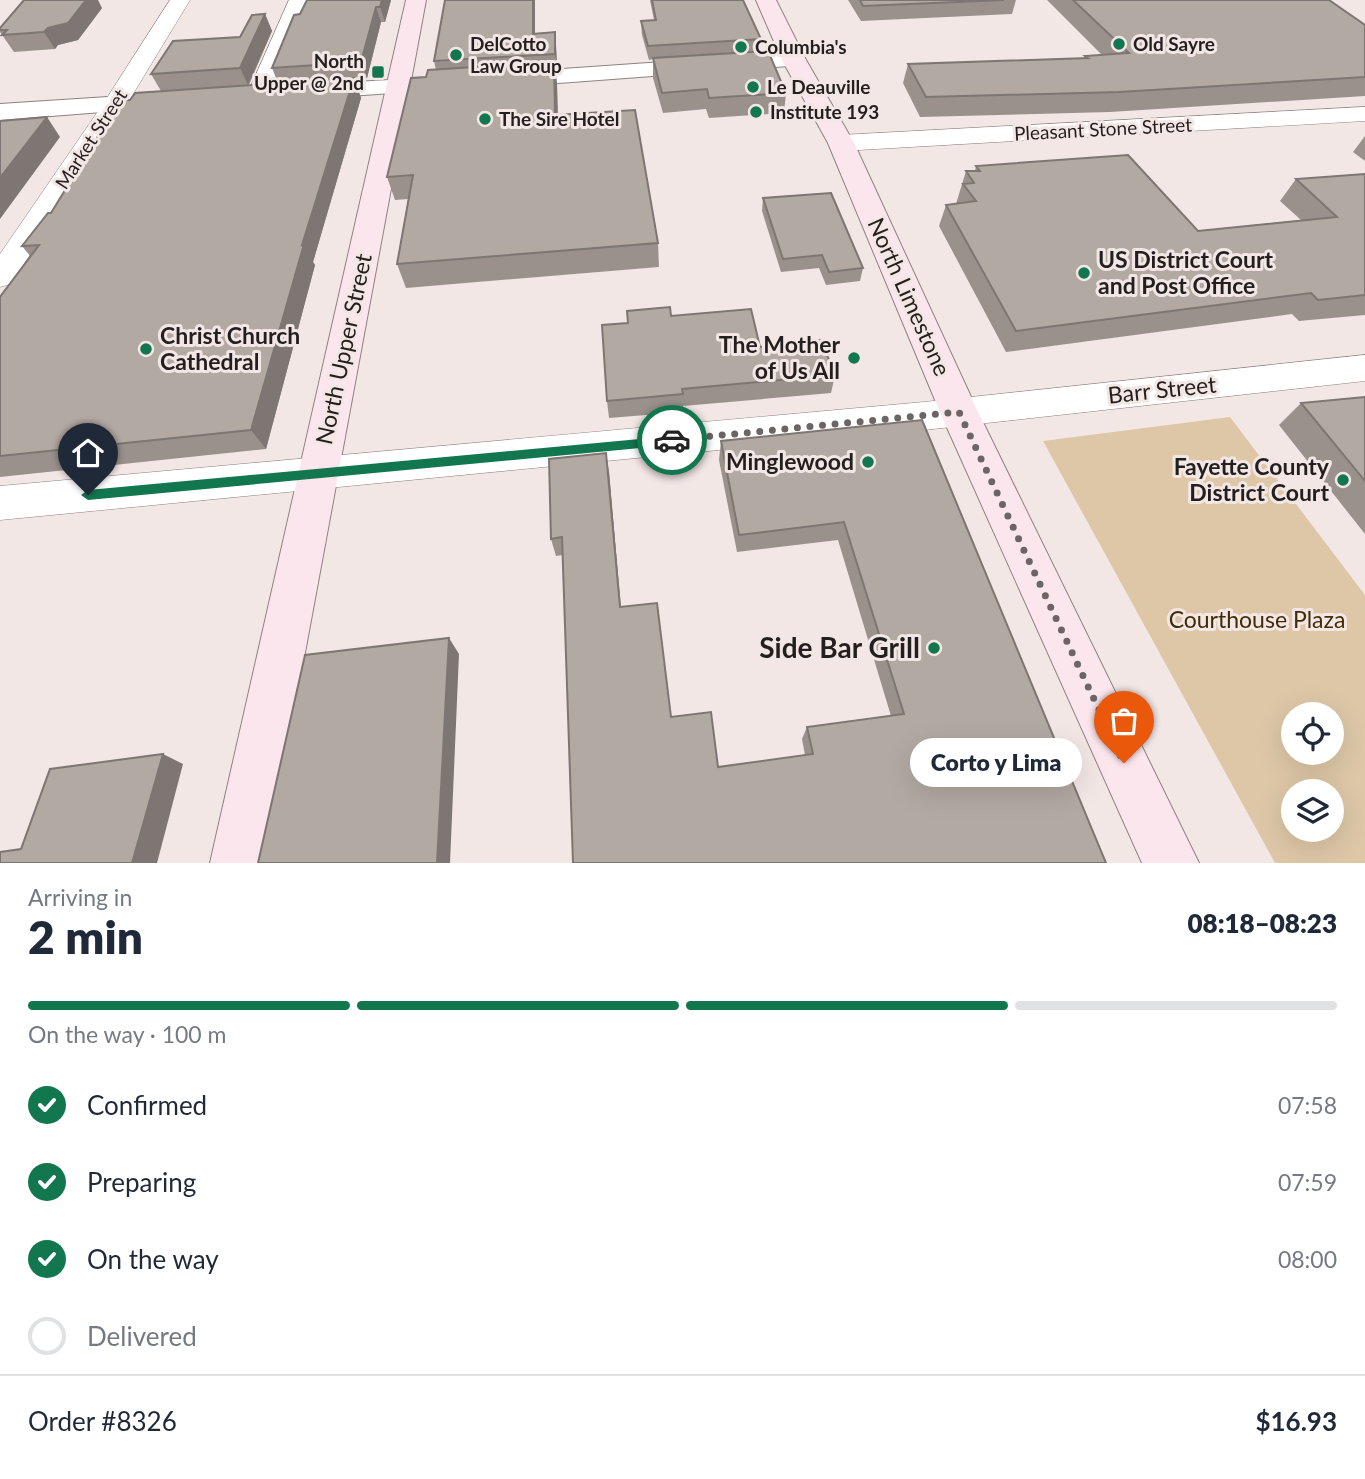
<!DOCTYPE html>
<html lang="en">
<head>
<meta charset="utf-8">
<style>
  :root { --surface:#fff; --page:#f6f6f7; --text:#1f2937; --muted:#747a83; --line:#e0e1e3; --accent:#12774f }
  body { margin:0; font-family:Lato,sans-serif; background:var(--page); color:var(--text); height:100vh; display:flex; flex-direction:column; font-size:26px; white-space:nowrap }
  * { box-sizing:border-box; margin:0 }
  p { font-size:23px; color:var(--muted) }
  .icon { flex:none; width:38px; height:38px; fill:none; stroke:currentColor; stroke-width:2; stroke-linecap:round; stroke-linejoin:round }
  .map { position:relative; height:863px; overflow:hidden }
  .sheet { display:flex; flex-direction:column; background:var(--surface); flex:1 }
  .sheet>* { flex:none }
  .controls { position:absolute; left:1281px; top:702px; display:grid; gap:14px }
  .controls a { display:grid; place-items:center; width:63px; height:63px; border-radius:50%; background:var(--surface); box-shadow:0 7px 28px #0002; font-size:35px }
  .pin { position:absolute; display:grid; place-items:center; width:60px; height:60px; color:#fff; margin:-72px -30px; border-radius:50% 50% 50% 0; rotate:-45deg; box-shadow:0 0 7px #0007 }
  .pin .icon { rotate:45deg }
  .courier { position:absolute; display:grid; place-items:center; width:70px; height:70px; margin:-35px; border:5px solid #12774f; border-radius:50%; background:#fff; color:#222; box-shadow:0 2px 9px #0007 }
  .bubble { position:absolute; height:49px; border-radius:24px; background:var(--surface); box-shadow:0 7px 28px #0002; font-size:23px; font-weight:800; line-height:49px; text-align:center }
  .headline em { font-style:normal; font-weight:800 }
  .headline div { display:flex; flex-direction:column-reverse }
  .headline { display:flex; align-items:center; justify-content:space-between; height:119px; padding:0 28px }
  h1 { font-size:46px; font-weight:800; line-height:52px }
  .bar { display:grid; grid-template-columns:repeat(4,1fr); gap:10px 7px; align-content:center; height:84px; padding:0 28px }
  .bar i { height:9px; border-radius:5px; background:var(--line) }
  .bar .on { background:var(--accent) }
  .bar p { grid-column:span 4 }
  .line { display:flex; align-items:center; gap:18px; padding:0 28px; border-top:2px solid var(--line) }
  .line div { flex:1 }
  ol { padding:0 28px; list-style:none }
  li { display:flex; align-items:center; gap:21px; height:77px }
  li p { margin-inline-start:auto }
  li .icon { padding:7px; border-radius:50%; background:var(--accent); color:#fff; stroke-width:4 }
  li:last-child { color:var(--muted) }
  li i { width:38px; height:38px; border:4px solid var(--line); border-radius:50% }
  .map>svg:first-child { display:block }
  .green { fill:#ddc7a7; fill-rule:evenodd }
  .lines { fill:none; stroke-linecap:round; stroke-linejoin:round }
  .minor-casing { stroke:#8e8281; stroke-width:1 }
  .tertiary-casing { stroke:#8e8281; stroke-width:2 }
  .secondary-casing { stroke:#8e8281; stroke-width:2 }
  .minor { fill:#fff; fill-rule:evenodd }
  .tertiary { fill:#fff; fill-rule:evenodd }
  .secondary { fill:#fce6ee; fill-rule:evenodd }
  .wall { fill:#9a918c }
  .shaded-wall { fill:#7d7672 }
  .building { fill:#b3a9a3; stroke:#7d7672; stroke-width:2 }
  .route { fill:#12774f }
  .done { stroke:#6c6565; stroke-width:7; stroke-dasharray:0 12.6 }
  .poi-dot { fill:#12774f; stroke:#f3e7e6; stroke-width:2.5 }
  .labels { text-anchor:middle; stroke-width:6; stroke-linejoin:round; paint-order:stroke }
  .far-poi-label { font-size:19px; font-weight:bold; fill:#241f1f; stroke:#f3e7e6; text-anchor:start }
  .far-street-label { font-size:19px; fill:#241f1f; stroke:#f3e7e6 }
  .poi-label { font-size:23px; font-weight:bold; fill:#241f1f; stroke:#f3e7e6; text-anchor:end }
  .street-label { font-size:23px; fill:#241f1f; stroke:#f3e7e6 }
  .park-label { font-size:23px; fill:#422c05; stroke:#f3e7e6 }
  .near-poi-label { font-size:28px; font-weight:bold; fill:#241f1f; stroke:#f3e7e6; text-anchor:end }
</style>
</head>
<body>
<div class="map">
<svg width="1365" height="863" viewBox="0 0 1365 863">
  <rect width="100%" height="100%" fill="#f3e7e6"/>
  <!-- green -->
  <path class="green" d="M1230,417L1365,595V863H1275L1043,441ZM1293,714H1332V752H1293ZM1293,791H1332V830H1293Z"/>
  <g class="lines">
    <!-- minor casing -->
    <g class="minor-casing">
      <g id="minor">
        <path d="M170,0H190L127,104L11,284L0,287V254L103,104Z"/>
        <path d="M289,0H309L271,95L267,100H251L247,95Z"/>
        <path d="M1365,107V121L841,151L832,148L828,143L832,138L841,135Z"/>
        <path d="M1365,355V381L924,430L0,520V486L924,402Z"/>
      </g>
    </g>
    <!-- tertiary casing -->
    <g class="tertiary-casing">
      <g id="tertiary">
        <path d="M794,53L802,55L806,60L802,65L503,87L494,85L491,80L494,75L503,73Z"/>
        <path d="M439,77L448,79L451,84L448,89L307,99L298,97L295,92L298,87L307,85Z"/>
        <path d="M170,93L179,96L183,101L179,106L0,120V104Z"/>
      </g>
    </g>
    <!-- secondary casing -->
    <g class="secondary-casing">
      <g id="secondary">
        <path d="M406,0H426L266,863H210Z"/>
        <path d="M756,0H776L806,60L854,143L978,412L1199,863H1142L940,412L828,143L782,60Z"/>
      </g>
    </g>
    <!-- minor -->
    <use href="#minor" class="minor"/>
    <!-- tertiary -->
    <use href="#tertiary" class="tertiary"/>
    <!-- secondary -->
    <use href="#secondary" class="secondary"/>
  </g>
  <!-- wall -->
  <g class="wall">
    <path d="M391,0L385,22H381L367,78L355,79L361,98L313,262L315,265L266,449L0,477V297L30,256L22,246L161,91L151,74L240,37L265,14L272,31L249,85L278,83L272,68L300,14Z"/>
    <path d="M535,0V33L555,32L557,66H555L557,84L558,115L658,243L659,267L406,288L397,264L408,199L395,200L387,177L426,77L436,70L434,61Z"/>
    <path d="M650,0H743L761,39L760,51L786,93L784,113L709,118L706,109L663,113L653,78V59L649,60L642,35L641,21L654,20Z"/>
    <path d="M848,0H1016L1012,14L861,21Z"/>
    <path d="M1047,0H1329L1365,25V96L1110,112L920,117L903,83L908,64L1084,58L1085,56L1102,55Z"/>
    <path d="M102,8L78,40L58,45L55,49L14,52L0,32V28Z"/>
    <path d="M1365,136V161L1353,152Z"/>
    <path d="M976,166L1198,231L1301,220L1280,201L1296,179L1365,174V315L1299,321L1292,314L1006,352L939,226L946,205L956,204L966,171H975Z"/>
    <path d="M763,198L863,268L860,281L826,285L819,268L781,272L762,211Z"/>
    <path d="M671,316L760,347L835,375L831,393L683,406V412L609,418L607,401Z"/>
    <path d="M1365,397V534L1279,425L1301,403Z"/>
    <path d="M922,420L1106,863H573L563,555L556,556L551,539L609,472L621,607L671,717L718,767L805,755L802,739L807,727L891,716L838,540L737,552L719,460L721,441Z"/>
  </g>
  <!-- shaded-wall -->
  <g class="shaded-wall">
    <path d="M86,0H98L102,8L78,40L58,45L55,49L44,32L48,28Z"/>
    <path d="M382,0H391L385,22L380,7Z"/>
    <path d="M533,0H535V45L533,34Z"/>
    <path d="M376,7L381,22L367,78L361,62Z"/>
    <path d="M265,14L272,31L248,85L240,68Z"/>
    <path d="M555,32L556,44L557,66L555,54Z"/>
    <path d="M554,62L557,84L558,138L555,115Z"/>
    <path d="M354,78L361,98L313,262L315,265L266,449L251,430L302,245Z"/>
    <path d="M47,117L60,137L0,219V178Z"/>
    <path d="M606,453L609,472L622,623L620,607Z"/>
    <path d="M449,638L459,654L450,863H437Z"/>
    <path d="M163,754L183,764L157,863H132Z"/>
  </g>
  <!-- building -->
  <g class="building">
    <path d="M24,0H86L68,23L48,28L44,32L2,35L7,30H0V28Z"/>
    <path d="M307,0H382L380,7H376L361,62L272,68L294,15L300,14Z"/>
    <path d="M445,0H533V34L555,32V54L434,61Z"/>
    <path d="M652,0H743L761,39L648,46L641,21L656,20Z"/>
    <path d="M860,0H1004L863,6Z"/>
    <path d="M1073,0H1329L1365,25V77L1119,92L926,97L908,64L1088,58L1085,56L1129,53Z"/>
    <path d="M265,14L240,68L151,74L173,41L240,37L252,15Z"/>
    <path d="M768,51L786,93L709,98L707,89L662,93L653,58Z"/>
    <path d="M554,62L555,115L635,110L658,243L397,264L413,175L387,177L411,78L426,77L428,70Z"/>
    <path d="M354,78L302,245L304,244L251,430L0,456V297L39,245L22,246L48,213H51L120,100H130L135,93Z"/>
    <path d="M47,117L0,178V121Z"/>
    <path d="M1128,155L1198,231L1337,217L1296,179L1365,174V295L1318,300L1311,293L1016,331L946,205L976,201L963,184L974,183L966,171H980L976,166Z"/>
    <path d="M831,193L863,268L829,272L822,255L783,259L763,198Z"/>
    <path d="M670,307L671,316L751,309L760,347L821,340L835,375L682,389L683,394L607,401L602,325L628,323L627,311Z"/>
    <path d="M1365,397V481L1301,403Z"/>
    <path d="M922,420L1106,863H573L562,537L551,539L549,459L606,453L620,607L657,603L671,717L711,712L718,767L813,754L807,727L904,714L844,522L739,535L721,441Z"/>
    <path d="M449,638L437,863H258L305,655Z"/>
    <path d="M163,754L132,863H0V852L21,849L50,769Z"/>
  </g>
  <!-- route -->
  <path class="route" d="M672,436L678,440L672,445L88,500L81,495L88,490Z"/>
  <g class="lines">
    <!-- done -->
    <path class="done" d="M672,440L959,412L1124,763"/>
  </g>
  <!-- markers -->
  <g class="poi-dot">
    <circle cx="1119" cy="44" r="7"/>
    <circle cx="741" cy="47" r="7"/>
    <circle cx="456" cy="55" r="7"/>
    <rect x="371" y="65" width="14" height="14" rx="3.5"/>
    <circle cx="753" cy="87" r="7"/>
    <circle cx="756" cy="112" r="7"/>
    <circle cx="485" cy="119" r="7"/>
    <circle cx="1084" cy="273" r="7"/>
    <circle cx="146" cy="349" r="7"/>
    <circle cx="854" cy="358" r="7"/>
    <circle cx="868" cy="462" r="7"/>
    <circle cx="1343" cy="480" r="7"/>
    <circle cx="934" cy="648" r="7"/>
  </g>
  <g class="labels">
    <!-- far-poi labels -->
    <g class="far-poi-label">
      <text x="470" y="51">DelCotto<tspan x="470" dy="22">Law Group</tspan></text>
      <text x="1133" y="51">Old Sayre</text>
      <text x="755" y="54">Columbia's</text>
      <text x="364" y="68" text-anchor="end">North<tspan x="364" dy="22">Upper @ 2nd</tspan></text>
      <text x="767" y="94">Le Deauville</text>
      <text x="770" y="119">Institute 193</text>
      <text x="499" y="126">The Sire Hotel</text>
    </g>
    <!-- far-street labels -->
    <g class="far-street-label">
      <text transform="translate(1103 129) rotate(-3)" y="7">Pleasant Stone Street</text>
      <text transform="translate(91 139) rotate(-57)" y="7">Market Street</text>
    </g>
    <!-- poi labels -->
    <g class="poi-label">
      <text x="1098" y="268" text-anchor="start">US District Court<tspan x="1098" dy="26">and Post Office</tspan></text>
      <text x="160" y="344" text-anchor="start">Christ Church<tspan x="160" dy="26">Cathedral</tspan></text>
      <text x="840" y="353">The Mother<tspan x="840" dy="26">of Us All</tspan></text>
      <text x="854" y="470">Minglewood</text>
      <text x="1329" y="475">Fayette County<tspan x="1329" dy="26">District Court</tspan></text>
    </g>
    <!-- street labels -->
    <g class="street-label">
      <text transform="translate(909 297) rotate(66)" y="8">North Limestone</text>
      <text transform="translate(344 349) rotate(-78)" y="8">North Upper Street</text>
      <text transform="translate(1162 390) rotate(-6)" y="8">Barr Street</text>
    </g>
    <!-- park labels -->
    <g class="park-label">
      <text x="1257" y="628">Courthouse Plaza</text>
    </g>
    <!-- near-poi labels -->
    <g class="near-poi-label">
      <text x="920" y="658">Side Bar Grill</text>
    </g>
  </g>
</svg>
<div class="controls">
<a><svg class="icon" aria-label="locate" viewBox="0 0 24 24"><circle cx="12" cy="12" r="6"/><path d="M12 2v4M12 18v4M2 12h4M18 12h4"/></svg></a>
<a><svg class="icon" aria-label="layers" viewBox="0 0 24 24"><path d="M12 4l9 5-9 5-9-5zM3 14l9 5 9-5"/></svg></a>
</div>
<div class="pin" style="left:1124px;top:763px;background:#ea580c"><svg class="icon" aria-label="bag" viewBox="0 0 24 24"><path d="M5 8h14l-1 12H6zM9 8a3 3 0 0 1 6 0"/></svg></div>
<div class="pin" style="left:88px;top:495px;background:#1f2937"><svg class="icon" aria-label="home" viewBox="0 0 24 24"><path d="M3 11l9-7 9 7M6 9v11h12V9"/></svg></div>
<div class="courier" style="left:672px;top:440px"><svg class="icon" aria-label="car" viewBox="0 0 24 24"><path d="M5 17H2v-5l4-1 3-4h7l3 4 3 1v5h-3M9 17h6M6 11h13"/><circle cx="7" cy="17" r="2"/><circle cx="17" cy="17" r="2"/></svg></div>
<div class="bubble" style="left:910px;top:738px;width:172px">Corto y Lima</div>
</div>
<section class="sheet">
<div class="headline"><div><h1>2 min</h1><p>Arriving in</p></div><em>08:18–08:23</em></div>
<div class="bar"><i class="on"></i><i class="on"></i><i class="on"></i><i></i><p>On the way · 100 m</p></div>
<ol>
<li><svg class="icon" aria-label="check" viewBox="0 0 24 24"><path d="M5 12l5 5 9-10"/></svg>Confirmed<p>07:58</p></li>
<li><svg class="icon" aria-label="check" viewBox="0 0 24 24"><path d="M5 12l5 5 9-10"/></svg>Preparing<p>07:59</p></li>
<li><svg class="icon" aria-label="check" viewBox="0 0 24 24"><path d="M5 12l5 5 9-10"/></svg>On the way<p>08:00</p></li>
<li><i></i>Delivered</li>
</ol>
<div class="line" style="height:91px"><div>Order #8326</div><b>$16.93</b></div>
</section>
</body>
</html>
